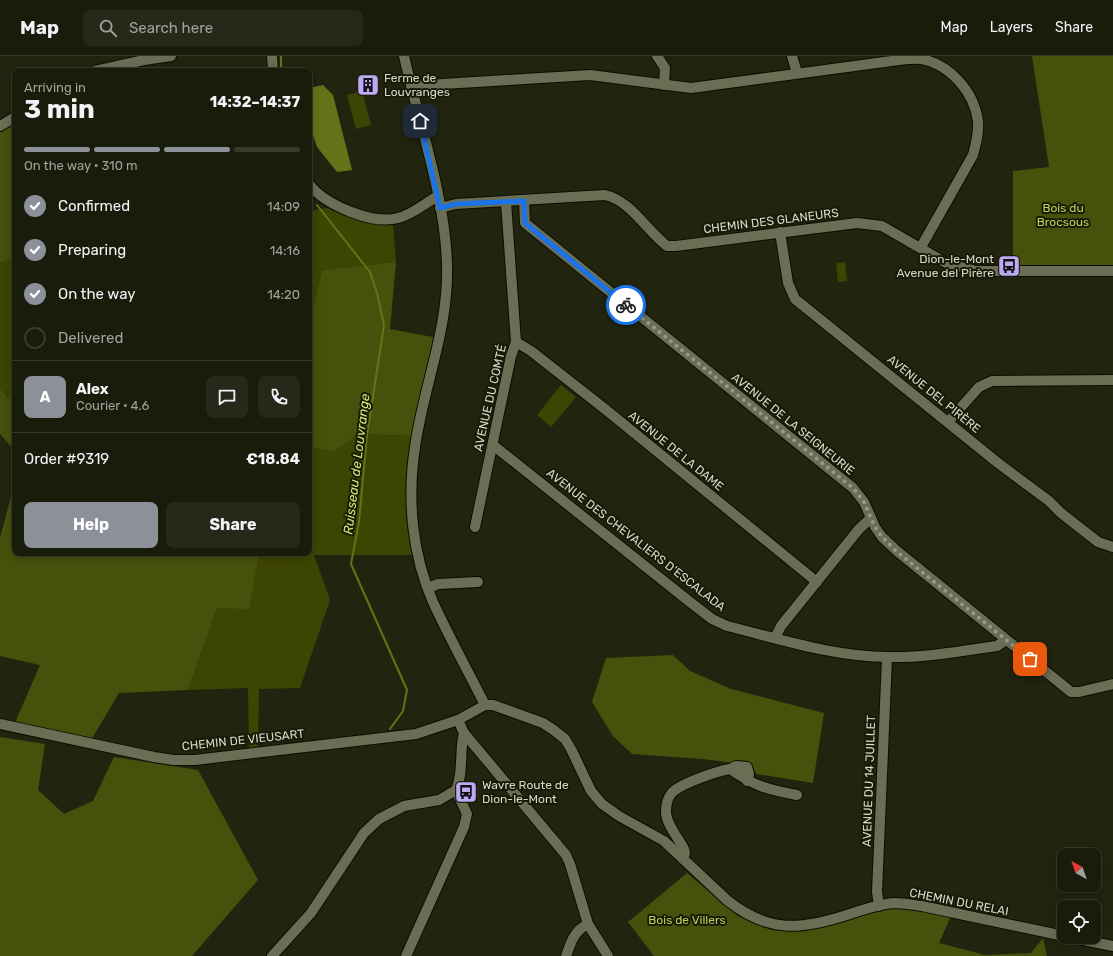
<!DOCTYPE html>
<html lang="en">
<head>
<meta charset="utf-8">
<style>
  :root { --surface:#191c0b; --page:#262919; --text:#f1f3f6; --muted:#9fa19d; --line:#373a2c; --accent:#8c9099 }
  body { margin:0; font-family:Rubik,sans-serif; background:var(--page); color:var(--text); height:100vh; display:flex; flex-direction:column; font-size:15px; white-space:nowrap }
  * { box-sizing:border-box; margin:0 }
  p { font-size:13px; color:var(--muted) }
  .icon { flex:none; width:22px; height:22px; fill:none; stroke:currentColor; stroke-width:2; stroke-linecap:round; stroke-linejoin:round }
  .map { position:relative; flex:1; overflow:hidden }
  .details { position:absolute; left:12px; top:12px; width:300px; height:488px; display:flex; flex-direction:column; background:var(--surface); border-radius:8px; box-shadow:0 2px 10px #0003,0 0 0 1px var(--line) }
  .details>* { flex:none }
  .needle { width:26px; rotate:320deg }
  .controls { position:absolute; left:1057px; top:792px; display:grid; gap:8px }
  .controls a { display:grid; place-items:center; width:44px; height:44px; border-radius:8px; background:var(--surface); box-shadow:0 2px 10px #0003,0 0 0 1px var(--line); font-size:20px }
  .pin { position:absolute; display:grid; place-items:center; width:34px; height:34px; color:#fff; margin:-17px; border-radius:8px; box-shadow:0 2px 6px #0006 }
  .courier { position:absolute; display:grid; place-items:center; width:40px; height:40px; margin:-20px; border:3px solid #1a73e8; border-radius:50%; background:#fff; color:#222; box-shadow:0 1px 5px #0007 }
  .headline em { font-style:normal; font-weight:700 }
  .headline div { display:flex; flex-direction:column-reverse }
  .headline { display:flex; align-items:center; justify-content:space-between; height:68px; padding:0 12px }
  h1 { font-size:26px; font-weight:700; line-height:30px }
  .bar { display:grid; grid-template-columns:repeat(4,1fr); gap:6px 4px; align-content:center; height:48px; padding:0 12px }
  .bar i { height:5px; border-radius:3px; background:var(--line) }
  .bar .active { background:var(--accent) }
  .bar p { grid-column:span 4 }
  .line { display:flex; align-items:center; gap:10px; padding:0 12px; border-top:1px solid var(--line) }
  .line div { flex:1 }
  .round { display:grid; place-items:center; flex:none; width:42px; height:42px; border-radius:8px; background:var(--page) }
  ol { padding:0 12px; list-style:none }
  li { display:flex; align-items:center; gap:12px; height:44px }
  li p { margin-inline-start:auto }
  li .icon { padding:4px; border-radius:50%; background:var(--accent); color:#fff; stroke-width:4 }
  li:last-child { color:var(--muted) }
  li i { width:22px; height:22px; border:2px solid var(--line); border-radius:50% }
  .action { display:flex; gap:8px; margin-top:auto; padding:8px 12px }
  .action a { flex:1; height:46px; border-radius:8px; background:var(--accent); color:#fff; font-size:16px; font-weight:700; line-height:46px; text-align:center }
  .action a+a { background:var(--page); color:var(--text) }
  header { display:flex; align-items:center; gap:24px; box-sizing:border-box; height:56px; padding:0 20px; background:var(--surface); border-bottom:1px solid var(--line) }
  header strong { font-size:19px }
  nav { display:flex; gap:22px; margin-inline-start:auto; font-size:14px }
  .search { width:280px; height:36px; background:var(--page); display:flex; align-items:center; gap:10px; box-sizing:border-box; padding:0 14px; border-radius:8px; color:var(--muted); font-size:15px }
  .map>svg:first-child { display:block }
  .green { fill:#3d4502 }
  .forest { fill:#48510b }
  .water { fill:#667218 }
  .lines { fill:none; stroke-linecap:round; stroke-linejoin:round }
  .stream { stroke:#667218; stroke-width:2 }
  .minor-casing { stroke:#0b0e00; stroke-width:12 }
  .minor { stroke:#696e55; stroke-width:10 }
  .done { stroke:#979a89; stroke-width:4; stroke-dasharray:0 7.2 }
  .route { stroke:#1a73e8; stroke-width:5 }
  .labels { text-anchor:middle; stroke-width:4; stroke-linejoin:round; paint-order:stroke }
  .poi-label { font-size:12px; fill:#d6d9cb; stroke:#181b06; text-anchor:start }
  .park-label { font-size:12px; fill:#becf5d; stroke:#181b06 }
  .street-label { font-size:12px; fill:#d6d9cb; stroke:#181b06 }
  .water-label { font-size:13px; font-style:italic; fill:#d5e775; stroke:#181b06 }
</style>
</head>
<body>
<header>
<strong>Map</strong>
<div class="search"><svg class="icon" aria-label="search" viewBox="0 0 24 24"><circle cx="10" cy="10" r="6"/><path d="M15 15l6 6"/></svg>Search here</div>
<nav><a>Map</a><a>Layers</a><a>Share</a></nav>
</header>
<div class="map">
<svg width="1113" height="900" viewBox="0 0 1113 900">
  <rect width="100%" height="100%" fill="#21250f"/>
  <!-- green -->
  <g class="green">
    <path d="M362,35L371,69L356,73L347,39Z"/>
    <path d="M327,152L364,165L393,169L396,206L322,214L309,272V155Z"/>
    <path d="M15,201V339L8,343L0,332V207Z"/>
    <path d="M845,206L847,225L838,226L836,207Z"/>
    <path d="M561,329L576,341L551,371L537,359Z"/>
    <path d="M358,378L412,380L407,432V467L413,499H314L330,544L300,632L259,633L258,692L249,693L248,632L188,634L217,552L259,497H309V391L334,396Z"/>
  </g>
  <!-- forest -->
  <g class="forest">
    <path d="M1032,0H1113V210L1013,209V115L1049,111Z"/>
    <path d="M15,63V201L0,207V72Z"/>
    <path d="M396,206L390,273L438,282L412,380L358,378L334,396L309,391V272L322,214Z"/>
    <path d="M0,332L8,343L15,339V395L0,378Z"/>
    <path d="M15,425V497H259L249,553L217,552L188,634L119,637L91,684L14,669L40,609L0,600V482Z"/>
    <path d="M673,599L690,615L731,633L824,657L813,727L757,718L750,709L703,703L632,698L613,680L592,646L606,602Z"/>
    <path d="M0,681L45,688L38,734L64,758L93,745L114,701L198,714L258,824L192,900H0Z"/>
    <path d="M687,817L738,860L772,872L810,874L870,855L899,852L951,860L939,887L985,899L1031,897L1043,882L1047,900H654L628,866Z"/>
  </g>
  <!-- water -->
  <path class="water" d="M323,29L333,39L352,114L337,116L317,91L309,68V32Z"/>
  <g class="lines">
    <!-- stream -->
    <g class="stream">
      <path d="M281,0V15"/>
      <path d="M317,149L370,216L377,237L384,269L367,379L359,466L351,508L407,634L403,655L390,673"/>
    </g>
    <!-- minor casing -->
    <g class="minor-casing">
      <g id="minor">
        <path d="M272,0L273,15"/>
        <path d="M404,0C419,67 445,140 447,208C449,273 424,328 415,391C407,443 412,498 433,546C449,581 468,615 485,649"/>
        <path d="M657,0L665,12L664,29"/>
        <path d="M792,0L797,17"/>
        <path d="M95,15L144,4L171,0"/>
        <path d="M411,31L426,29L590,19L691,32L899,4C906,3 914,2 921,3C950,8 974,36 978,65C979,77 976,88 973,99L921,191"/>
        <path d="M0,70L15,61"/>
        <path d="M309,128C325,149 372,169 398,162C412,159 425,147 438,140"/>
        <path d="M524,145L525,167L853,432L864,446L875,471L882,481L897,495L1071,636H1079L1113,628"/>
        <path d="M440,152L456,148L605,139C631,145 646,174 667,190H676L857,167L882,170L946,207L976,215H1113"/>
        <path d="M780,176L788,227L795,243L998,407L1049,445L1061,457L1098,486L1113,491"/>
        <path d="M516,286L531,295L605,353L817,526"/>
        <path d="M948,366L979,331L992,325L1113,324"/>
        <path d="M493,389L690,546L712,563L727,570C780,583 834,601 888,601C924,602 961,595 997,590L1006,584"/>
        <path d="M475,471L511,300L516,286L506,146"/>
        <path d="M428,532L438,528L478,526"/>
        <path d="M775,582L781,570L859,473L871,462"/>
        <path d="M458,664L464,677L566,799L570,808L588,868L608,900"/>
        <path d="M0,668L154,701L173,704H195L416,678L458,664L485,649H493L543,667L555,675L565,683L571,693L591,735L602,748L619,760L664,785L728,845C769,877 800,874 847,859C862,854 878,848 894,847C904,847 913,849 922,850L1064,880"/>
        <path d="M730,713L736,710L747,711L749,718L747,725"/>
        <path d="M456,734C464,716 459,696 464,677"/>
        <path d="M683,803L685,797L684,793C679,783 666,768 666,756C666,751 667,743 671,738C678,728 718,715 730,713C754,730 769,734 797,739"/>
        <path d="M879,850L877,836L887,602"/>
        <path d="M1069,881L1113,890"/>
        <path d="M272,900L311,857L364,777L379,763L404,750L439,744L456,734"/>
        <path d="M406,900L464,771L467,758L456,734"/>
        <path d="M566,900C571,886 574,875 588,868"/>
      </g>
    </g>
    <!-- minor -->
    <use href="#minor" class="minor"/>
  </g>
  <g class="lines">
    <!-- done -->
    <path class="done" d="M626,249L853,432L864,446L875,471L882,481L896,495L1030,603"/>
    <!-- route -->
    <path class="route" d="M420,65L440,152L456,148L524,145L525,167L626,249"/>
  </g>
  <!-- icons -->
  <defs>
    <g id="building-square" transform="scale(1.15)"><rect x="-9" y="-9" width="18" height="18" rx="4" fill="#bea9f4" stroke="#181b06"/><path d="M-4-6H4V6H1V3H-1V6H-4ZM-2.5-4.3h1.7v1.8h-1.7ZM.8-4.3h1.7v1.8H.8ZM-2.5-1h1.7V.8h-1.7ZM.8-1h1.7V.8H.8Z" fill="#111"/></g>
    <g id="bus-square" transform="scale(1.15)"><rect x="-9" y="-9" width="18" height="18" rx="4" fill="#bea9f4" stroke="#181b06"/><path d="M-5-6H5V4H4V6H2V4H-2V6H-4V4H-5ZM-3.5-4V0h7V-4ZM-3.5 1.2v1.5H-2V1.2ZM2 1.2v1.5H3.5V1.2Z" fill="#111"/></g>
  </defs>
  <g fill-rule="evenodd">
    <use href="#building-square" x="368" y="29"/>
    <use href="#bus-square" x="1009" y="210"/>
    <use href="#bus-square" x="466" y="736"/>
  </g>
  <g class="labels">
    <!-- poi labels -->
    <g class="poi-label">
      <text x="384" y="26">Ferme de<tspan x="384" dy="14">Louvranges</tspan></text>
      <text x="994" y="207" text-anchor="end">Dion-le-Mont<tspan x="994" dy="14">Avenue del Pirère</tspan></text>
      <text x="482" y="733">Wavre Route de<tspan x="482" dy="14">Dion-le-Mont</tspan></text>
    </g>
    <!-- park labels -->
    <g class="park-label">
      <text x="1063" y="156">Bois du<tspan x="1063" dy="14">Brocsous</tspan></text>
      <text x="687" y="868">Bois de Villers</text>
    </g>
    <!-- street labels -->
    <g class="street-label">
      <text transform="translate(771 165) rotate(-7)" y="4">CHEMIN DES GLANEURS</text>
      <text transform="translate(934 338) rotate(39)" y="4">AVENUE DEL PIRÈRE</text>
      <text transform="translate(490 342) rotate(-77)" y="4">AVENUE DU COMTÉ</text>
      <text transform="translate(793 368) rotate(39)" y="4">AVENUE DE LA SEIGNEURIE</text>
      <text transform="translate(676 395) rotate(39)" y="4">AVENUE DE LA DAME</text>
      <text transform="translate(636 484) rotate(38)" y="4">AVENUE DES CHEVALIERS D'ESCALADA</text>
      <text transform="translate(243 684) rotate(-6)" y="4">CHEMIN DE VIEUSART</text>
      <text transform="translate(869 725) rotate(-88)" y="4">AVENUE DU 14 JUILLET</text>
      <text transform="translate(959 846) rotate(11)" y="4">CHEMIN DU RELAI</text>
    </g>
    <!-- water labels -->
    <g class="water-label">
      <text transform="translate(356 408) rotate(-83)" y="5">Ruisseau de Louvrange</text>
    </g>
  </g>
</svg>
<div class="controls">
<a><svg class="needle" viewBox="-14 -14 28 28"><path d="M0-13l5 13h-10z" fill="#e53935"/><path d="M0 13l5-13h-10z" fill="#9fa19d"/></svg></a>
<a><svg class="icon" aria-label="locate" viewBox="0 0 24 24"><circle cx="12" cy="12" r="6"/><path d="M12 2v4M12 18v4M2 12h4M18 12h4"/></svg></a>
</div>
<div class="pin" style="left:1030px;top:603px;background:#ea580c"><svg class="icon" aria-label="bag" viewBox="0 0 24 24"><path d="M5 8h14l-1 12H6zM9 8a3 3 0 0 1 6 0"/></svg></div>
<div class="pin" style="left:420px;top:65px;background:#1f2937"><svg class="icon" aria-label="home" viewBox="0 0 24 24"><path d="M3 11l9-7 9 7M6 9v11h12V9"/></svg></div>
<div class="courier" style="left:626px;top:249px"><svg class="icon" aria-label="bike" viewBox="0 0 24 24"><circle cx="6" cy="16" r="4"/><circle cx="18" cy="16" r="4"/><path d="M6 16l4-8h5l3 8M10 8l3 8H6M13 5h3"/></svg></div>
<section class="details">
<div class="headline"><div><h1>3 min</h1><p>Arriving in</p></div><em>14:32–14:37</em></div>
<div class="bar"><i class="active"></i><i class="active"></i><i class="active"></i><i></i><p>On the way · 310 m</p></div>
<ol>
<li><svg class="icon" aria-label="check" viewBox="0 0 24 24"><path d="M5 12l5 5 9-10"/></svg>Confirmed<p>14:09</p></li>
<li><svg class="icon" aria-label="check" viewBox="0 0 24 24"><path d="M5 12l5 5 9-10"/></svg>Preparing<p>14:16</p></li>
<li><svg class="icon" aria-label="check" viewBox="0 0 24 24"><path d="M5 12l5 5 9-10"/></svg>On the way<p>14:20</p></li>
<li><i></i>Delivered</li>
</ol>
<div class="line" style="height:72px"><b class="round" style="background:var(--accent);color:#fff">A</b><div><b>Alex</b><p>Courier · 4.6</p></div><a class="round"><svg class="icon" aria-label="chat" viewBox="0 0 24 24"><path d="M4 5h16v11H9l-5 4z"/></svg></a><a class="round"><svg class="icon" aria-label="phone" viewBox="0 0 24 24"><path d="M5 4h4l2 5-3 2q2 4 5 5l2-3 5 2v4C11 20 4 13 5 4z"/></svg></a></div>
<div class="line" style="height:52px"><div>Order #9319</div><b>€18.84</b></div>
<div class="action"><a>Help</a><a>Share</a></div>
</section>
</div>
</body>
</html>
